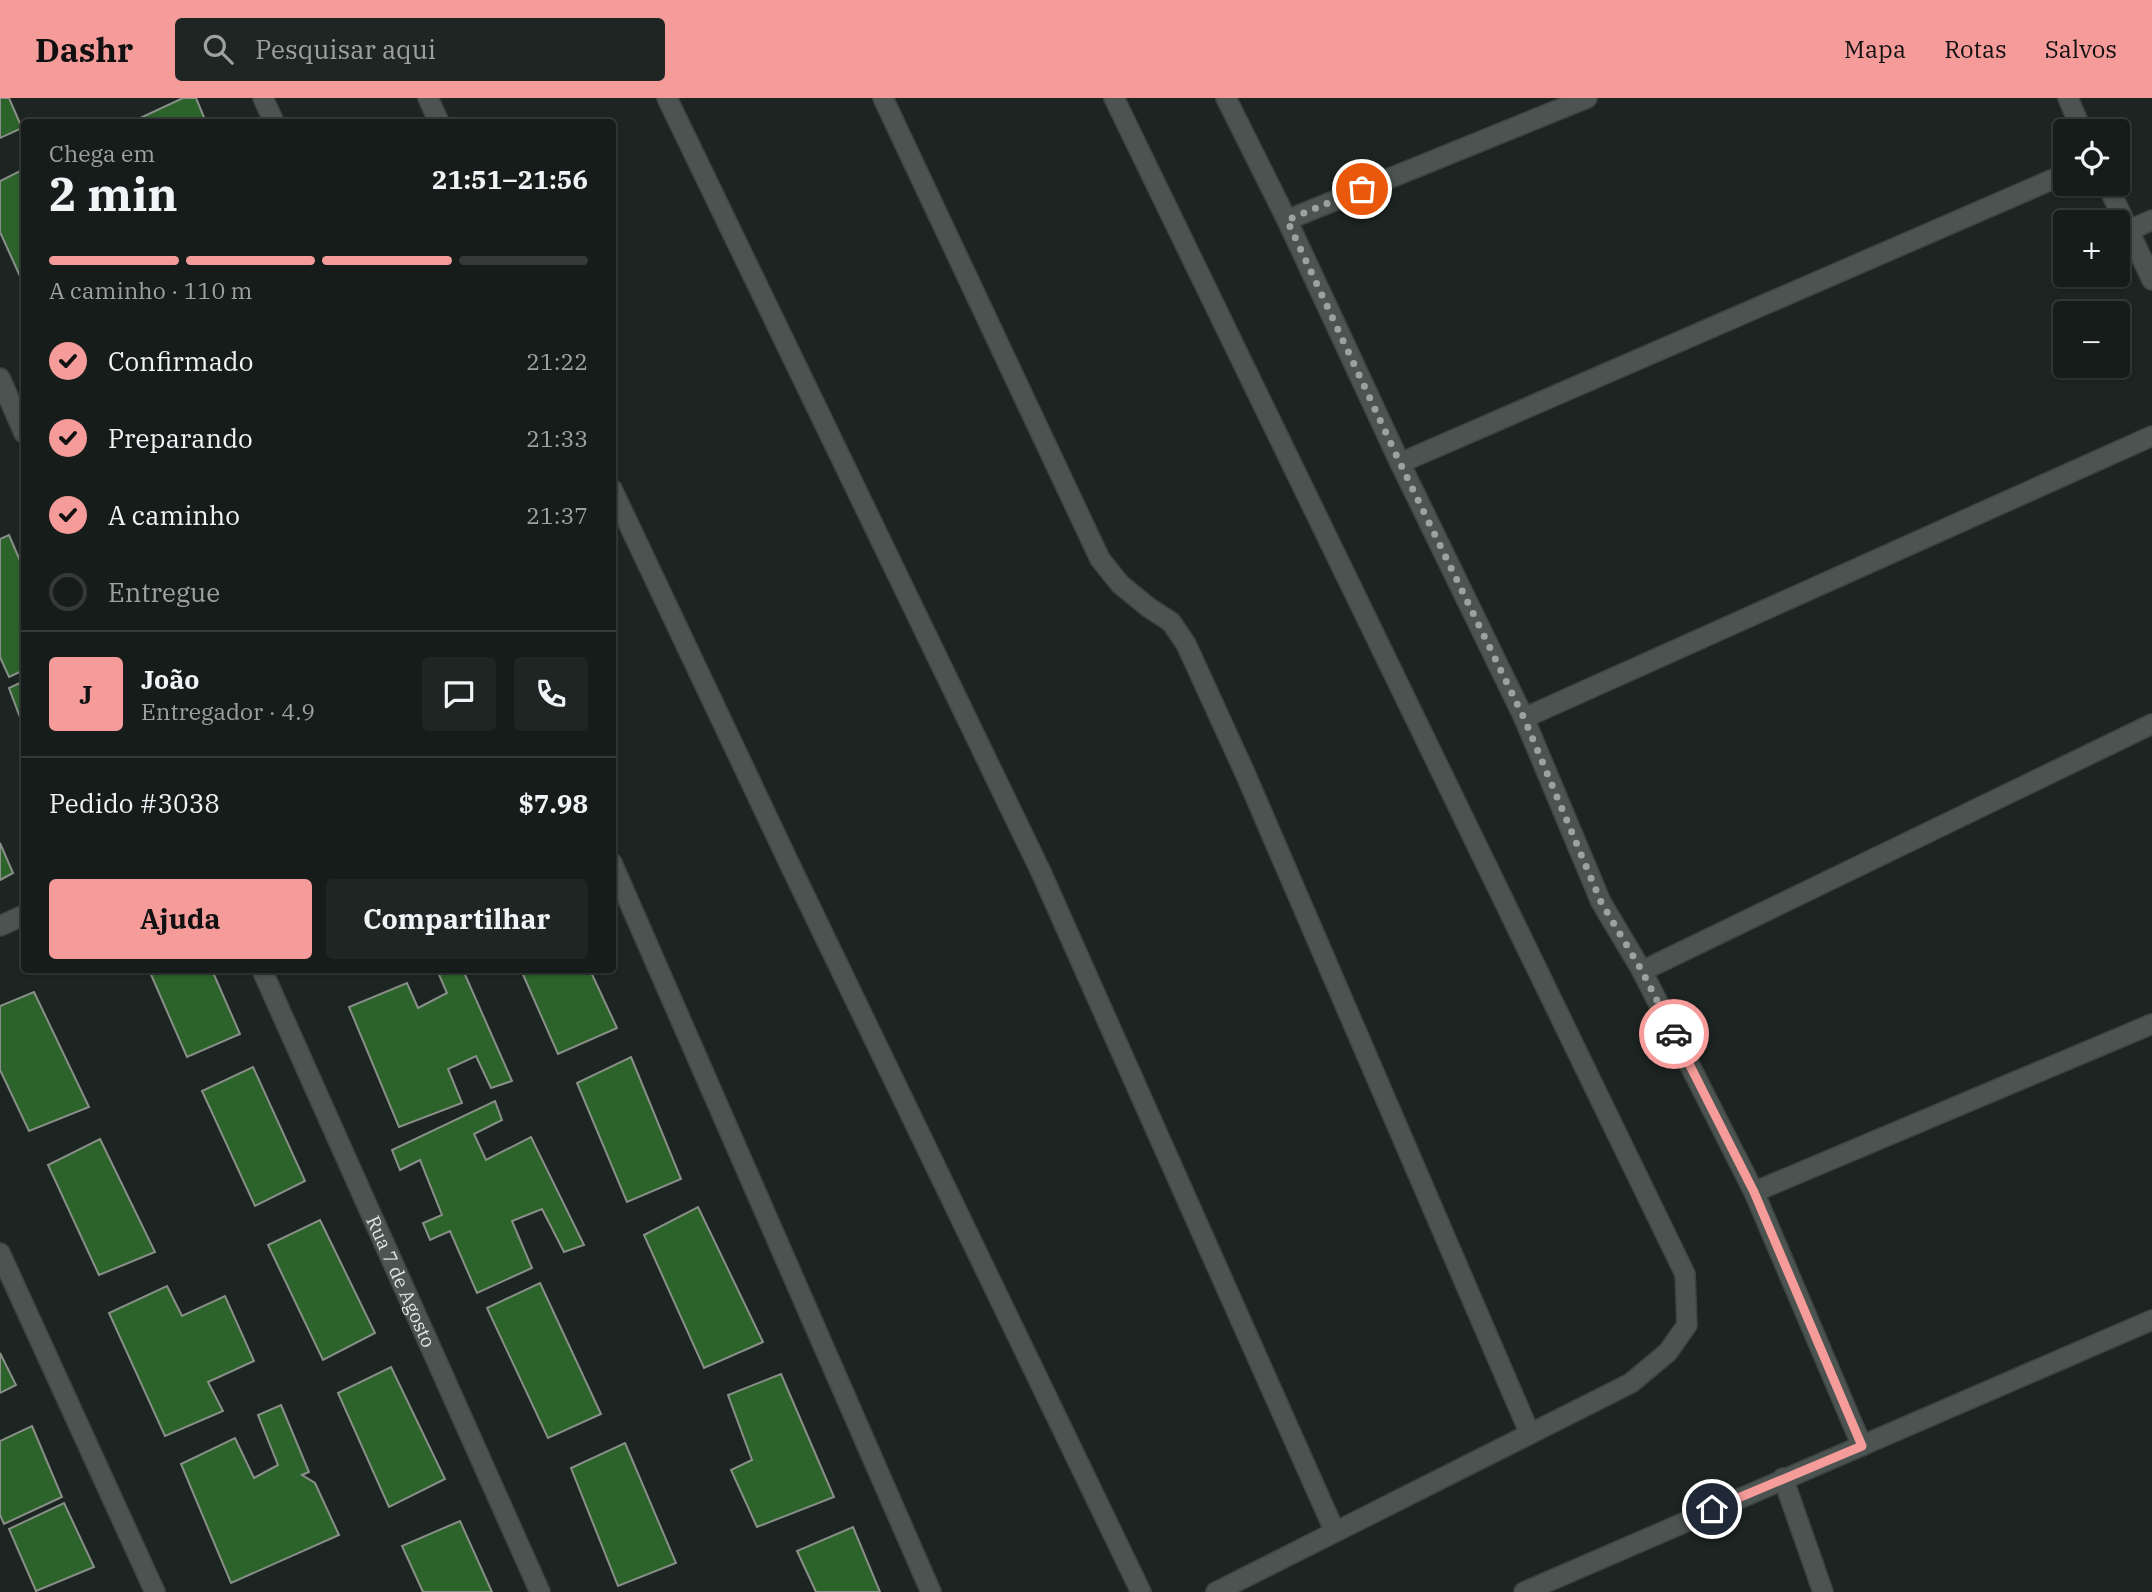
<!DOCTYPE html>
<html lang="pt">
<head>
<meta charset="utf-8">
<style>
  :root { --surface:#161c1a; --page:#1f2523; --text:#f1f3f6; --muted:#9ea1a2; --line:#353a39; --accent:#f59b99 }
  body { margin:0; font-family:"IBM Plex Serif",serif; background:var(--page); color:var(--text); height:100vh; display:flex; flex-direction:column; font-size:26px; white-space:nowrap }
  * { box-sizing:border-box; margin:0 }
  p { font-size:23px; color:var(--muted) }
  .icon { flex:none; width:38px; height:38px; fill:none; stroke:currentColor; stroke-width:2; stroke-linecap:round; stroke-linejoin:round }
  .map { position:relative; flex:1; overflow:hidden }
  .drawer { position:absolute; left:21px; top:21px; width:595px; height:854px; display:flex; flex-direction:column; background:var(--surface); border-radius:7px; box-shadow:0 2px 5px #0004,0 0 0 2px var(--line) }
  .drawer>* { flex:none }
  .controls { position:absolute; left:2053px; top:21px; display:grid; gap:14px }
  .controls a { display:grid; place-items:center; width:77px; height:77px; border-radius:7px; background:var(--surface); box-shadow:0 2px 5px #0004,0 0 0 2px var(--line); font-size:35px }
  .pin { position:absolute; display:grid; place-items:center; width:60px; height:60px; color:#fff; margin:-30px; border:4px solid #fff; border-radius:50%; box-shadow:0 2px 7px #0007 }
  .courier { position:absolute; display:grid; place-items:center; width:70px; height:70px; margin:-35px; border:5px solid #f59b99; border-radius:50%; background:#fff; color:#222; box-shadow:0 2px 9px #0007 }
  .overview em { font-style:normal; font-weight:800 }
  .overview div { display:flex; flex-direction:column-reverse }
  .overview { display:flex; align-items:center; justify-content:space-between; height:119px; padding:0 28px }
  h1 { font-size:46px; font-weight:800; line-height:52px }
  .bar { display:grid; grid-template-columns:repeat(4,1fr); gap:10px 7px; align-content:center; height:84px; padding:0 28px }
  .bar i { height:9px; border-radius:5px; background:var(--line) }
  .bar .active { background:var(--accent) }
  .bar p { grid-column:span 4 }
  .line { display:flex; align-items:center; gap:18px; padding:0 28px; border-top:2px solid var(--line) }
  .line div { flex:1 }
  .round { display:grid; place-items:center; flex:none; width:74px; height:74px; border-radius:7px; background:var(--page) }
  ol { padding:0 28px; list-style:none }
  li { display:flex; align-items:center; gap:21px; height:77px }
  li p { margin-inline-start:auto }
  li .icon { padding:7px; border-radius:50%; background:var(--accent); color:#111; stroke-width:4 }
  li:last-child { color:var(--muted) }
  li i { width:38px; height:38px; border:4px solid var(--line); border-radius:50% }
  .primary-button { display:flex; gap:14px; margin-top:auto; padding:14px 28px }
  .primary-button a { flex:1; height:80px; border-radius:7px; background:var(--accent); color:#111; font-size:28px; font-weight:800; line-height:80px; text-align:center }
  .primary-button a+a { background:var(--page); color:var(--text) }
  header { display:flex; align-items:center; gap:42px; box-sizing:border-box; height:98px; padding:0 35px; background:var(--accent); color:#111 }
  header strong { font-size:33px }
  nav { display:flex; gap:38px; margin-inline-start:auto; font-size:24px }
  .search { width:490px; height:63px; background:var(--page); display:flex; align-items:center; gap:18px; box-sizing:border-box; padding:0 24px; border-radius:7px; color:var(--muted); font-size:26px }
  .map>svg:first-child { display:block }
  .building { fill:#2b632b; stroke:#898f88; stroke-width:2 }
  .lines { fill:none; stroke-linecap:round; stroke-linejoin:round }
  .minor-casing { stroke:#3b4240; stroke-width:22 }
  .minor { stroke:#4c5451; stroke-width:19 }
  .done { stroke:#9ca2a0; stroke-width:7; stroke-dasharray:0 12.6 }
  .route { stroke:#f59b99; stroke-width:9 }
  .labels { text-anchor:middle; stroke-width:5; stroke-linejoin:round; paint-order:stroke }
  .street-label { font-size:19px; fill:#e1e6e4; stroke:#1d2522 }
</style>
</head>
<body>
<header>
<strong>Dashr</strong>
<div class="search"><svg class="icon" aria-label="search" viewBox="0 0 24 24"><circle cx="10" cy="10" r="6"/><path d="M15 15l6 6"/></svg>Pesquisar aqui</div>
<nav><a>Mapa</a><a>Rotas</a><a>Salvos</a></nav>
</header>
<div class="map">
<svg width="2152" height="1494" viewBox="0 0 2152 1494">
  <rect width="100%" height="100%" fill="#1d2522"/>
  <!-- building -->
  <g class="building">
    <path d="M0,0H9L22,30L0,40Z"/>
    <path d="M183,0H196L206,24H141L140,20Z"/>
    <path d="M24,71V187L0,134V83Z"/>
    <path d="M9,437L24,472V572L9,579L0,559V441Z"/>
    <path d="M24,583V630L9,590Z"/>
    <path d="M0,745L13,775L0,782Z"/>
    <path d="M149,872H212L240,936L187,959Z"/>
    <path d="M437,872H463L512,983L491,990L476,958L448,971L462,1005L399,1029L349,909L407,885L418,910L447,895Z"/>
    <path d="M521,872H590L617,930L558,956Z"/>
    <path d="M34,894L89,1009L29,1033L0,972V908Z"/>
    <path d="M631,959L681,1081L627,1104L577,985Z"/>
    <path d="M253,969L305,1083L255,1108L202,993Z"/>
    <path d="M495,1003L502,1022L474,1036L486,1062L531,1039L584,1147L564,1154L542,1111L512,1123L532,1170L477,1195L450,1133L430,1142L423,1125L442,1117L420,1062L400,1072L392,1052Z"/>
    <path d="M100,1041L155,1154L99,1177L48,1067Z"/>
    <path d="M698,1109L763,1244L704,1270L644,1137Z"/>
    <path d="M320,1122L375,1235L323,1262L268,1147Z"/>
    <path d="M540,1185L601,1316L548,1340L487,1210Z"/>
    <path d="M167,1188L182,1218L225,1198L254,1263L208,1284L223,1313L165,1338L109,1215Z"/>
    <path d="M0,1255L16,1287L0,1295Z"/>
    <path d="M391,1269L445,1381L389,1409L338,1295Z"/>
    <path d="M781,1276L834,1399L757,1429L731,1372L752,1362L728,1297Z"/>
    <path d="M281,1307L309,1374L302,1377L315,1385L339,1437L231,1485L181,1366L235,1340L254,1380L278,1367L258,1317Z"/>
    <path d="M32,1328L62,1399L4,1426L0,1417V1343Z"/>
    <path d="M625,1345L676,1465L618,1488L571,1370Z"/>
    <path d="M64,1405L94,1469L36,1493L9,1431Z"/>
    <path d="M460,1423L492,1494H423L402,1448Z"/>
    <path d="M853,1429L880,1494H816L797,1453Z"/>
  </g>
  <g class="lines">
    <!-- minor casing -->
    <g class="minor-casing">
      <g id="minor">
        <path d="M263,0L274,24"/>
        <path d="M428,0L439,24"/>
        <path d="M667,0L1041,774L1335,1434"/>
        <path d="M883,0L1100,461L1120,486L1148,509L1171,524L1186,546L1245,675L1530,1336"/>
        <path d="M1114,0L1685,1176L1687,1227L1668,1254L1631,1285L1216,1494"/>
        <path d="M1226,0L1287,122L1400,365L1524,620L1601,804L1642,873L1754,1094L1862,1348"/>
        <path d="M2068,0L2082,33"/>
        <path d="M2107,86L2152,182"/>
        <path d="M1287,122L1587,0"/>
        <path d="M2130,132L2152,122"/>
        <path d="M0,280L24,335"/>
        <path d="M1400,365L2065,76"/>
        <path d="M612,391L790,767L1141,1494"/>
        <path d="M1524,620L2152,338"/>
        <path d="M612,765L931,1494"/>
        <path d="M0,828L24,817"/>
        <path id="s1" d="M262,872L540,1494"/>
        <path d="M1642,873L2152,626"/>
        <path d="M1754,1094L2152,926"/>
        <path d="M0,1155L155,1494"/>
        <path d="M1783,1380L1823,1494"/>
        <path d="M1524,1494C1733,1402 1943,1313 2152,1222"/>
      </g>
    </g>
    <!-- minor -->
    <use href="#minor" class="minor"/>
  </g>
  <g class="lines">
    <!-- done -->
    <path class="done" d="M1362,91L1287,122L1400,365L1524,620L1601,804L1642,873L1674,936"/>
    <!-- route -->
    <path class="route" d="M1674,936L1754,1094L1862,1348L1712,1411"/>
  </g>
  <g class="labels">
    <!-- street labels -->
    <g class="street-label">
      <text dy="7" stroke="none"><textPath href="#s1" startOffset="341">Rua 7 de Agosto</textPath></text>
    </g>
  </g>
</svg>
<div class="controls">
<a><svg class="icon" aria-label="locate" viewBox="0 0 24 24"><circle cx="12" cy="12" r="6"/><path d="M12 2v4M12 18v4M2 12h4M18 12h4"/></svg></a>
<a>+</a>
<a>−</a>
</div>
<div class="pin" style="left:1362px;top:91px;background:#ea580c"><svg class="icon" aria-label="bag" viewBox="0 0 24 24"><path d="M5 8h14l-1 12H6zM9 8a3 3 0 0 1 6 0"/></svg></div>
<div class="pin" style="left:1712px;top:1411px;background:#1f2937"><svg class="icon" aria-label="home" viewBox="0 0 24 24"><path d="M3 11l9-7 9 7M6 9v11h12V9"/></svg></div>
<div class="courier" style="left:1674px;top:936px"><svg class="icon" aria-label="car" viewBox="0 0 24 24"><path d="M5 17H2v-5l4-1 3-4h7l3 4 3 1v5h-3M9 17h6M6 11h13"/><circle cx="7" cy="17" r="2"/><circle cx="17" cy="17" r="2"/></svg></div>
<section class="drawer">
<div class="overview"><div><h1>2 min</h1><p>Chega em</p></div><em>21:51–21:56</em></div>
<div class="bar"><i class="active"></i><i class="active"></i><i class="active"></i><i></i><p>A caminho · 110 m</p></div>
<ol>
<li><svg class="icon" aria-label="check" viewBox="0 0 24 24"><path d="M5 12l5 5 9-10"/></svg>Confirmado<p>21:22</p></li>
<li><svg class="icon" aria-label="check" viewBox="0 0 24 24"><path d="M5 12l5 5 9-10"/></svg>Preparando<p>21:33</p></li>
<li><svg class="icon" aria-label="check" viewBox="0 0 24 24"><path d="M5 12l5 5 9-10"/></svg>A caminho<p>21:37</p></li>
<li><i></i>Entregue</li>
</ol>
<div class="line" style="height:126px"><b class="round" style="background:var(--accent);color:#111">J</b><div><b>João</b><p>Entregador · 4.9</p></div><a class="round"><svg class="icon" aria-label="chat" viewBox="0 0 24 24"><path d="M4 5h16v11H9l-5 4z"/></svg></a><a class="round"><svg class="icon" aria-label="phone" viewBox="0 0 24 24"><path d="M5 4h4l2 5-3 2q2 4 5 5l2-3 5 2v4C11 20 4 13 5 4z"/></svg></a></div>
<div class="line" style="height:91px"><div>Pedido #3038</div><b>$7.98</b></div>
<div class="primary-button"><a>Ajuda</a><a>Compartilhar</a></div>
</section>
</div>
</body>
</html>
